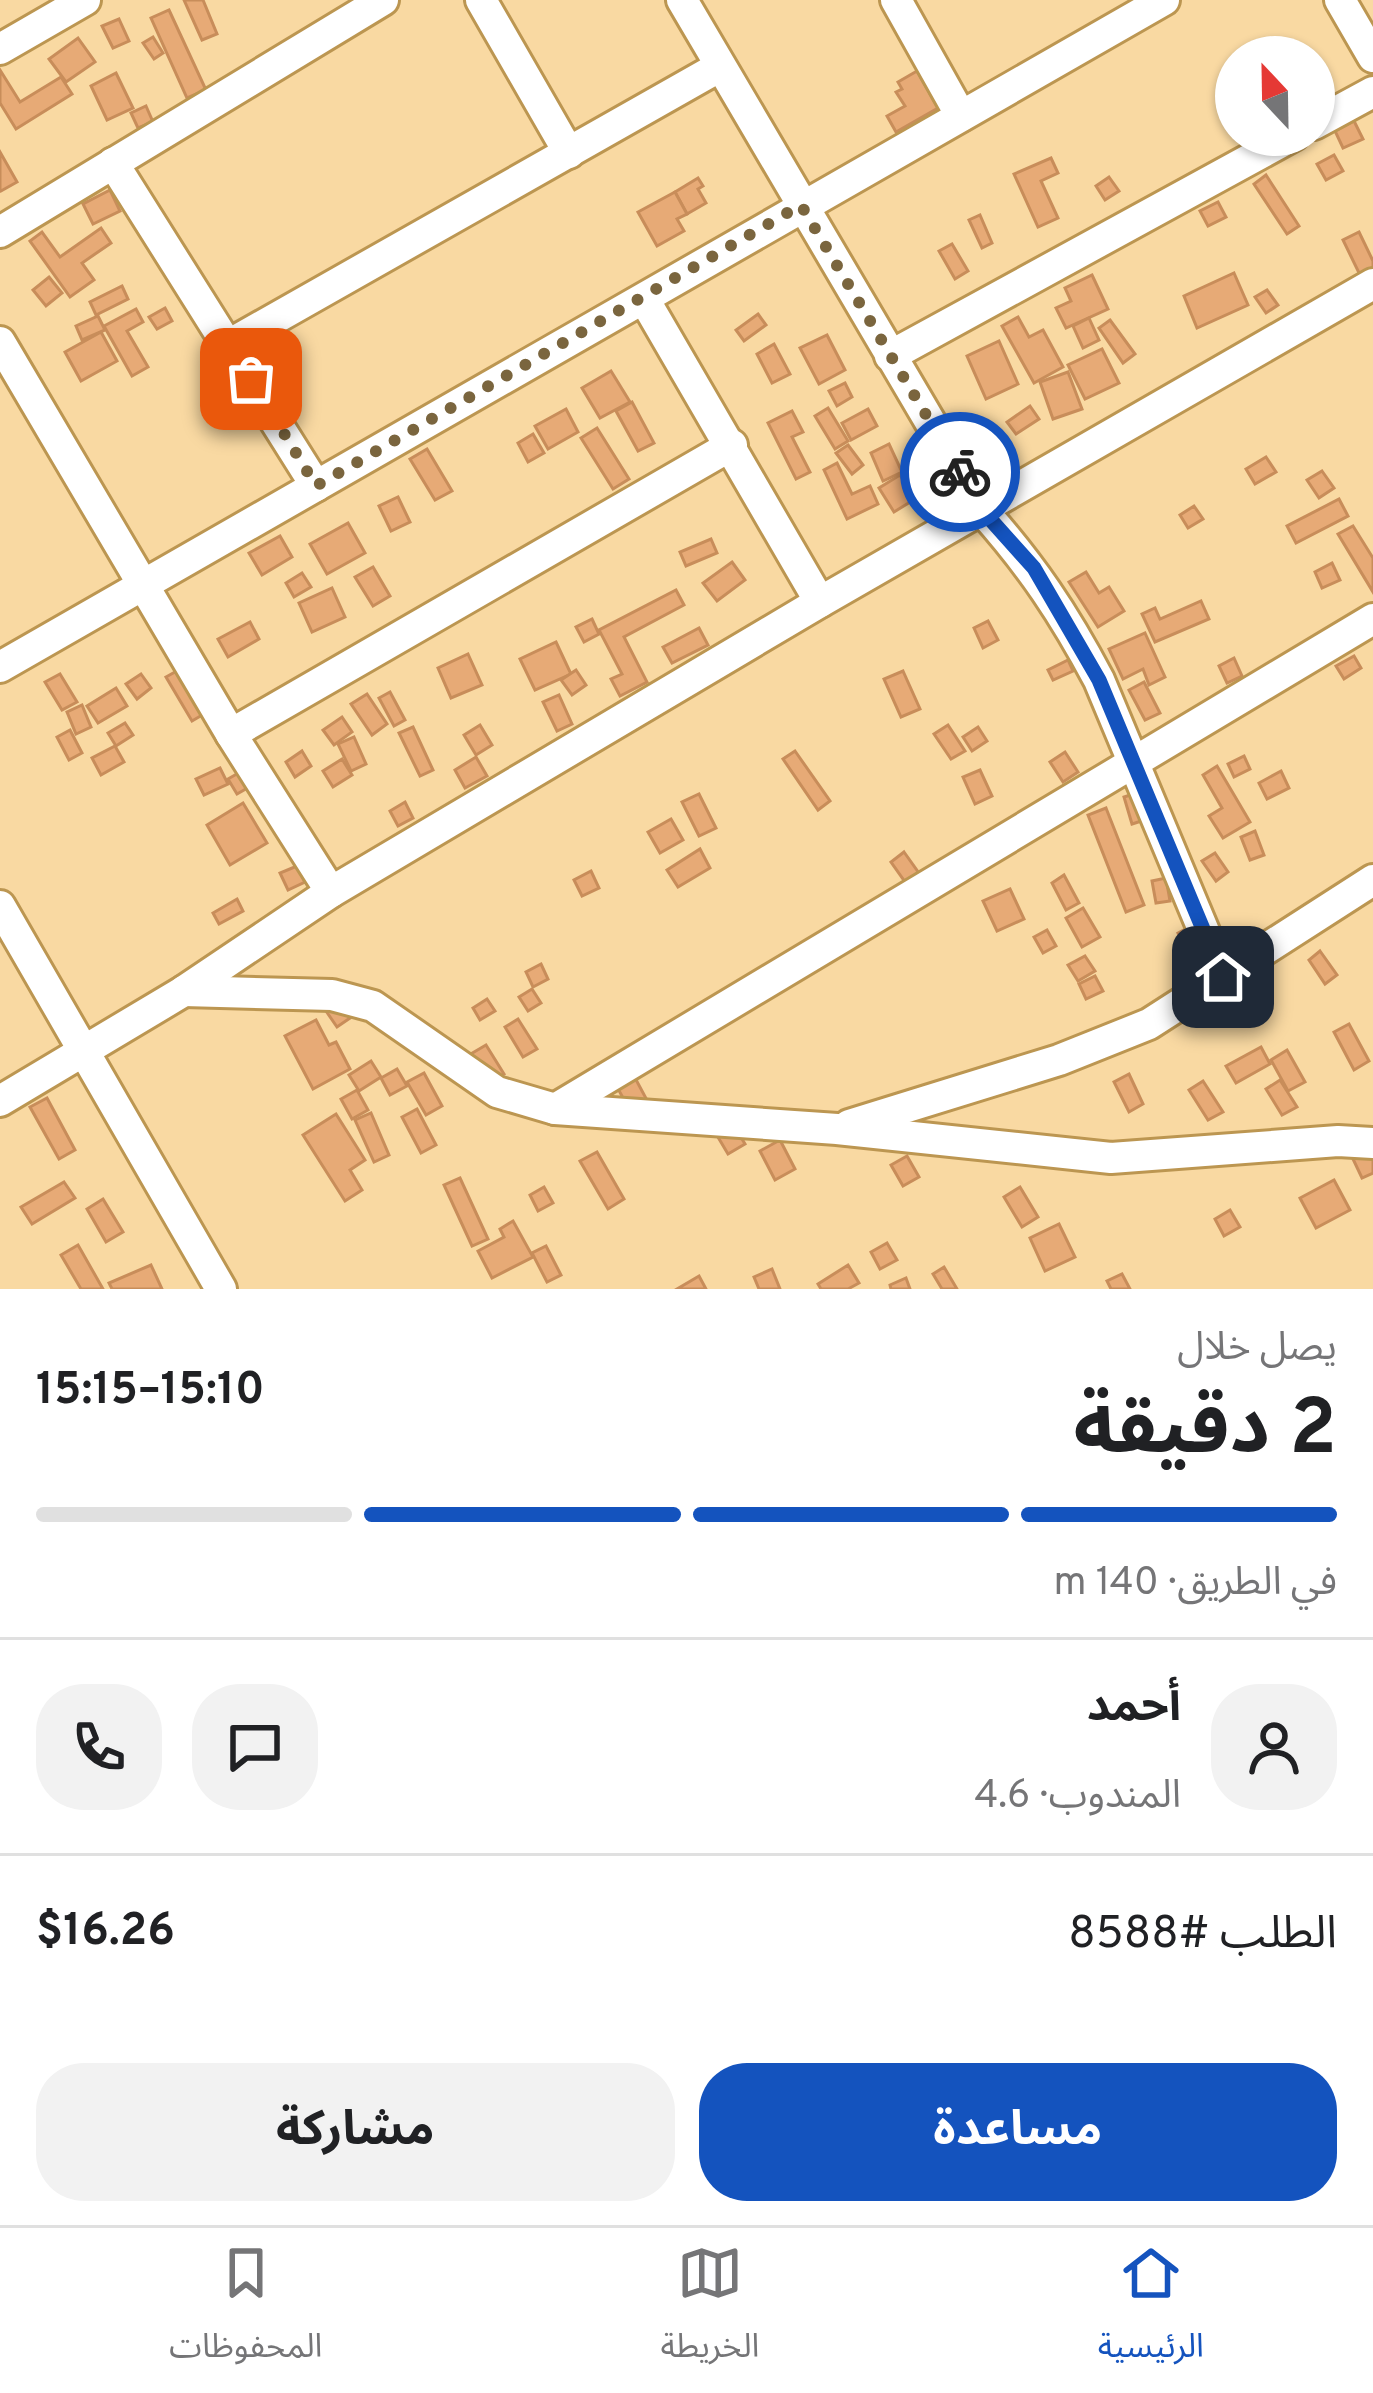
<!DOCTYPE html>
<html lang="ar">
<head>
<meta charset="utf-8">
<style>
  :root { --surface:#fff; --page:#f2f2f2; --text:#202124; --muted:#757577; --line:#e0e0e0; --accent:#1453be }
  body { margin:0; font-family:Overpass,"Noto Sans Arabic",sans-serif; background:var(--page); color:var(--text); direction:rtl; height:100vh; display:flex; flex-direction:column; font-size:45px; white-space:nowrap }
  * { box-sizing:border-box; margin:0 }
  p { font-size:39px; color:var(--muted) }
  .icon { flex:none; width:66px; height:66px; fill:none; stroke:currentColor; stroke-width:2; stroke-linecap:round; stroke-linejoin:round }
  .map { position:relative; height:1289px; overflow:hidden; direction:ltr }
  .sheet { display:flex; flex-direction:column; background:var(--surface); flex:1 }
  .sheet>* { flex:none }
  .needle { width:78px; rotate:338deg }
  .fabs { position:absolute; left:1215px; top:36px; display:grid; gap:24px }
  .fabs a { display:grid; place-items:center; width:120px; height:120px; border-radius:50%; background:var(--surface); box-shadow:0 3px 9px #0004; font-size:60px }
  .pin { position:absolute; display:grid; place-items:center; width:102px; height:102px; color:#fff; margin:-51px; border-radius:24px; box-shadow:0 6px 18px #0006 }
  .courier { position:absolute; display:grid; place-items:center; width:120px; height:120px; margin:-60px; border:9px solid #1453be; border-radius:50%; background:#fff; color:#222; box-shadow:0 3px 15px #0007 }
  .head em { font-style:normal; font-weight:700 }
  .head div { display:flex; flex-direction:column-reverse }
  .head { display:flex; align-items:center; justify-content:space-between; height:204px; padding:0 36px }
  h1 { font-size:78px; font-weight:700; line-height:90px }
  .bar { display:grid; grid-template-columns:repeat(4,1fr); gap:18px 12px; align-content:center; height:144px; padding:0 36px }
  .bar i { height:15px; border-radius:9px; background:var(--line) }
  .bar .selected { background:var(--accent) }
  .bar p { grid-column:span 4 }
  .line { display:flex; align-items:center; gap:30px; padding:0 36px; border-top:3px solid var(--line) }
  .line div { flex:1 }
  .round { display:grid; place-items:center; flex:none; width:126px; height:126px; border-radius:48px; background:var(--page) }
  .button { display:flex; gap:24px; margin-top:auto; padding:24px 36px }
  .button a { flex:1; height:138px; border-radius:48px; background:var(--accent); color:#fff; font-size:48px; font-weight:700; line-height:138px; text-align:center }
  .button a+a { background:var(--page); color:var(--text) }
  .tabs { display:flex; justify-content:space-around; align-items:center; height:168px; border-top:3px solid var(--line); background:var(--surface); font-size:33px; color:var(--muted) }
  .tabs a { display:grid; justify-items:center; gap:6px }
  .tabs .selected { color:var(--accent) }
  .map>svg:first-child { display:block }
  .building { fill:#e7aa76; stroke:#c88d5a; stroke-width:3 }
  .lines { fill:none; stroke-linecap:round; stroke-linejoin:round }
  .minor-casing { stroke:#bc9651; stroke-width:36 }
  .minor { stroke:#fff; stroke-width:30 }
  .done { stroke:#7a653e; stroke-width:12; stroke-dasharray:0 21.6 }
  .route { stroke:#1453be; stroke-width:15 }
</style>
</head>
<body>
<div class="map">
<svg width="1373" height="1289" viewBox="0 0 1373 1289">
  <rect width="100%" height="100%" fill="#f9d9a2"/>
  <!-- building -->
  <g class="building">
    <path d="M184,0H203L217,34L202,40Z"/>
    <path d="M169,10L206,90L187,98L151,18Z"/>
    <path d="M119,19L129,41L113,48L102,26Z"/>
    <path d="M153,37L163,53L154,59L143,43Z"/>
    <path d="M78,38L95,62L66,82L49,59Z"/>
    <path d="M0,70L20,102L61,77L72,94L16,129L0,103Z"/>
    <path d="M917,71L938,108L896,132L887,116L905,106L896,92L902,89L898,82Z"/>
    <path d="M116,73L133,108L107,120L91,86Z"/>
    <path d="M146,106L153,122L138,128L131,113Z"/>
    <path d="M1354,121L1363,139L1343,148L1335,131Z"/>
    <path d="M0,152L17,182L1,191L0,189Z"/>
    <path d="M1334,155L1343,171L1326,180L1317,164Z"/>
    <path d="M1051,158L1058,173L1041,181L1058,218L1038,227L1014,174Z"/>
    <path d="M1266,175L1299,226L1287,234L1254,184Z"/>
    <path d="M1109,177L1119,191L1105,200L1096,186Z"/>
    <path d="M698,178L703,186L698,189L706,203L687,214L675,192Z"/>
    <path d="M110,190L120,211L93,224L83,204Z"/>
    <path d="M675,192L687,214L677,219L684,231L657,246L638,212Z"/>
    <path d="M1218,202L1226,217L1208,226L1200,211Z"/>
    <path d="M980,215L992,243L982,248L969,220Z"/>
    <path d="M101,228L111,243L82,263L94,280L70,297L30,241L42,232L60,257Z"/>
    <path d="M1359,232L1373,261V271L1361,277L1343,240Z"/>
    <path d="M952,244L968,271L955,279L939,251Z"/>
    <path d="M1234,273L1248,305L1197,328L1184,296Z"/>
    <path d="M1092,275L1108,309L1066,328L1056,308L1071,301L1065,288Z"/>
    <path d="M49,277L62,293L46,306L33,290Z"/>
    <path d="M122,286L128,299L96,315L90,302Z"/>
    <path d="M1267,290L1278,305L1266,313L1255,297Z"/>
    <path d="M165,308L172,321L157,329L149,317Z"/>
    <path d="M136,309L143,322L127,331L148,367L132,376L104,326Z"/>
    <path d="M758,314L766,325L744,341L736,330Z"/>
    <path d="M98,316L105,330L82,340L76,326Z"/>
    <path d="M1018,317L1029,337L1043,330L1063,367L1034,383L1002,326Z"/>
    <path d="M1089,318L1099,340L1083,348L1073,326Z"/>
    <path d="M1110,320L1135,354L1123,363L1099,328Z"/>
    <path d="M101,332L117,361L81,381L65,352Z"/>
    <path d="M827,335L845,370L819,384L800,348Z"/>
    <path d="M999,341L1018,384L986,399L967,356Z"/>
    <path d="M774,344L790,374L772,383L757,354Z"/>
    <path d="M1102,349L1119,383L1085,399L1068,365Z"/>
    <path d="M611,371L630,402L600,418L582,388Z"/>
    <path d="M1068,372L1082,409L1053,419L1040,382Z"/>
    <path d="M845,383L852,397L837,406L829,391Z"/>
    <path d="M632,402L654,443L638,451L616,411Z"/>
    <path d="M1030,406L1039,419L1016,434L1007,422Z"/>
    <path d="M828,408L848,441L835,449L815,416Z"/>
    <path d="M566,409L578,432L548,449L535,426Z"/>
    <path d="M868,409L877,426L851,440L842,423Z"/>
    <path d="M792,411L803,432L792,437L810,472L796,479L768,423Z"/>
    <path d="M597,428L629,479L613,489L581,438Z"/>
    <path d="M533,434L544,453L528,462L518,443Z"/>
    <path d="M889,444L902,472L883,481L871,453Z"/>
    <path d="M848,445L863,465L852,474L836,453Z"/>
    <path d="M427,449L452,491L435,500L410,459Z"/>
    <path d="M1000,457L1008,473L995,479L987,464Z"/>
    <path d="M1266,457L1276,472L1255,484L1246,469Z"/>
    <path d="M936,461L959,498L930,516L921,501L934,493L920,471Z"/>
    <path d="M837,463L852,494L870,486L878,504L847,519L824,470Z"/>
    <path d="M1322,471L1334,488L1319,498L1307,480Z"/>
    <path d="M900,475L915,499L894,512L879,488Z"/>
    <path d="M398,497L410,522L391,531L379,506Z"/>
    <path d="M1339,499L1348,516L1296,543L1287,526Z"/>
    <path d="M1194,506L1203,519L1188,528L1180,515Z"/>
    <path d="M348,523L365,553L327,574L310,544Z"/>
    <path d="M1353,526L1373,558V592L1338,534Z"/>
    <path d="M280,536L292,557L262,575L249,553Z"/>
    <path d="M711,539L717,553L686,566L680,552Z"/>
    <path d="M732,562L745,580L717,601L703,583Z"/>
    <path d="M1332,563L1340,580L1322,588L1315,572Z"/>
    <path d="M373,567L390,596L373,606L355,577Z"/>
    <path d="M1086,572L1099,593L1109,587L1124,611L1098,627L1069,582Z"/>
    <path d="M302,573L311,587L294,597L286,583Z"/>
    <path d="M332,588L345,617L312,632L299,603Z"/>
    <path d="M676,590L684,605L624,637L647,682L620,696L611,679L622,674L599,630Z"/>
    <path d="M1201,601L1209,619L1155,642L1142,614L1155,608L1160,619Z"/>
    <path d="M592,619L599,634L584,642L576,627Z"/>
    <path d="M988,621L998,640L983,648L974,628Z"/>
    <path d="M250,622L259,639L228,657L218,639Z"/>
    <path d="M699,628L708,645L672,663L663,647Z"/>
    <path d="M1145,633L1165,677L1149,685L1143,669L1123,679L1109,649Z"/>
    <path d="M556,642L571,674L535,690L520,659Z"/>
    <path d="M468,654L482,685L451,698L438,668Z"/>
    <path d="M1354,656L1361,668L1344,679L1336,666Z"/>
    <path d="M1234,658L1242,676L1227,683L1219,666Z"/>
    <path d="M1068,660L1073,671L1053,680L1048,670Z"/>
    <path d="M184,667L209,711L192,721L166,677Z"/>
    <path d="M576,670L586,685L572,695L561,680Z"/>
    <path d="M903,671L920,709L901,717L884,679Z"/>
    <path d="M60,674L77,702L62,710L45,682Z"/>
    <path d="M141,674L151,688L137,699L126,684Z"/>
    <path d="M1144,682L1160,713L1145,720L1129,690Z"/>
    <path d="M116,688L127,706L98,723L87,706Z"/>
    <path d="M390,692L405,720L394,726L379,698Z"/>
    <path d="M367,694L387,724L372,735L351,704Z"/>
    <path d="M559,695L572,724L557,731L543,702Z"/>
    <path d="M82,705L91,727L76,734L67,712Z"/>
    <path d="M342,717L352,732L334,745L323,730Z"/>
    <path d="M125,723L133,735L116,746L108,733Z"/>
    <path d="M480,725L492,745L476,755L464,735Z"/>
    <path d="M948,725L965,751L951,759L934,734Z"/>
    <path d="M413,727L433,770L420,776L399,733Z"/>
    <path d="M978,727L987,741L972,751L963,737Z"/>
    <path d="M70,730L82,753L69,760L57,737Z"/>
    <path d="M354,737L366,764L351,771L338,744Z"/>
    <path d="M115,746L124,762L101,775L92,758Z"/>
    <path d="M302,751L311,766L295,777L286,762Z"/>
    <path d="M795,751L830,801L818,810L783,759Z"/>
    <path d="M1065,752L1078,772L1063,782L1050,762Z"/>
    <path d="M1244,756L1250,769L1234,777L1228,764Z"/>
    <path d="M476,757L487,776L465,788L455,770Z"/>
    <path d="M342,759L352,775L333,787L323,771Z"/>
    <path d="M1217,766L1250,822L1223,838L1209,816L1222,808L1203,775Z"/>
    <path d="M220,768L228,784L204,795L196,779Z"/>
    <path d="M980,770L992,796L975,804L963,777Z"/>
    <path d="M242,771L251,786L237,794L228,779Z"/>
    <path d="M1281,771L1289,788L1267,799L1259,783Z"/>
    <path d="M1146,790L1154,817L1132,824L1124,797Z"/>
    <path d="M699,794L716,828L699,836L682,802Z"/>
    <path d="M405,802L413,818L398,826L390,811Z"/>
    <path d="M243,803L267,843L230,865L207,825Z"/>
    <path d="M1106,808L1144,905L1126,912L1088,815Z"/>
    <path d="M671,819L683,840L660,853L648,832Z"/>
    <path d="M1255,831L1264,855L1250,860L1241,837Z"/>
    <path d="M700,849L710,868L678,887L667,870Z"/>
    <path d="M904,852L921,876L908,886L891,862Z"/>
    <path d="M1215,853L1228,872L1216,881L1202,861Z"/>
    <path d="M297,866L305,882L288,890L280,873Z"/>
    <path d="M591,871L599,888L582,896L574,880Z"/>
    <path d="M1064,875L1079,903L1066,910L1052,883Z"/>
    <path d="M1166,878L1170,901L1156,903L1152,881Z"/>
    <path d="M1010,889L1024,919L997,931L983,901Z"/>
    <path d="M237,899L243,911L219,924L213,913Z"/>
    <path d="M1083,908L1100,937L1082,947L1066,918Z"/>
    <path d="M1191,926L1200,943L1187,950L1178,933Z"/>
    <path d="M1047,930L1056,946L1043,953L1034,937Z"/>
    <path d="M1320,951L1337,975L1325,984L1309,960Z"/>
    <path d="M1085,956L1095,971L1078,981L1068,965Z"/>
    <path d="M541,964L548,979L533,987L526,972Z"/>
    <path d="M1095,976L1103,991L1086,999L1079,984Z"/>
    <path d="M532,989L541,1003L528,1011L519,997Z"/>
    <path d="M487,999L495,1011L480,1020L473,1008Z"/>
    <path d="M339,1002L350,1018L337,1027L326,1011Z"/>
    <path d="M518,1019L537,1049L523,1057L505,1027Z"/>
    <path d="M316,1020L329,1045L336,1042L350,1069L313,1089L285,1036Z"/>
    <path d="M1349,1024L1369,1061L1354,1070L1334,1032Z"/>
    <path d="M486,1045L504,1074L486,1085L469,1055Z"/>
    <path d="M1261,1047L1270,1064L1236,1083L1226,1066Z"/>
    <path d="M1287,1050L1305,1082L1288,1091L1271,1060Z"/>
    <path d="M371,1061L381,1077L359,1091L349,1075Z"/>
    <path d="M397,1069L407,1086L390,1095L381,1078Z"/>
    <path d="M424,1073L442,1106L426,1115L407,1082Z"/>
    <path d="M1129,1074L1143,1104L1129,1112L1114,1082Z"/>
    <path d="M634,1076L648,1102L630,1111L616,1085Z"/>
    <path d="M1280,1080L1297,1107L1282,1115L1266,1089Z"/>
    <path d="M1203,1081L1223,1112L1208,1120L1189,1090Z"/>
    <path d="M357,1090L368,1110L352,1119L341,1099Z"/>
    <path d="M47,1098L75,1150L59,1159L30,1107Z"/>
    <path d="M417,1109L436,1145L421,1153L402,1117Z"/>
    <path d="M371,1113L389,1155L374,1162L355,1120Z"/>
    <path d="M336,1114L365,1160L350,1170L362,1190L345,1201L303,1135Z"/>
    <path d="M729,1117L745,1144L728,1154L712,1127Z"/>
    <path d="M1373,1127V1173L1362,1178L1344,1140Z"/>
    <path d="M780,1140L795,1169L775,1180L760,1151Z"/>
    <path d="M597,1152L624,1199L608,1209L580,1161Z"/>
    <path d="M907,1156L919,1177L903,1186L891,1165Z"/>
    <path d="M460,1178L488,1239L472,1246L444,1185Z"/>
    <path d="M1334,1180L1350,1210L1316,1228L1300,1198Z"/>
    <path d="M64,1182L75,1198L32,1224L21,1207Z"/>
    <path d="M544,1187L553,1203L538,1211L530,1195Z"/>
    <path d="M1020,1187L1038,1217L1022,1227L1004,1197Z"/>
    <path d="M103,1199L123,1232L106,1242L87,1209Z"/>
    <path d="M1230,1210L1240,1227L1224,1236L1215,1219Z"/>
    <path d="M513,1221L533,1257L492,1278L478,1251L504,1237L500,1229Z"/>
    <path d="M1059,1224L1075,1257L1045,1271L1030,1238Z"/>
    <path d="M887,1243L897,1260L880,1269L871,1252Z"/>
    <path d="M78,1245L103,1289H81L61,1255Z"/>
    <path d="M546,1246L561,1275L547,1282L532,1253Z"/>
    <path d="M151,1265L162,1289H112L109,1283Z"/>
    <path d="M848,1265L859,1283L848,1289H821L818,1284Z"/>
    <path d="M944,1267L957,1289H942L933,1274Z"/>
    <path d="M772,1269L780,1289H759L754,1277Z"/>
    <path d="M1122,1274L1130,1289H1111L1107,1281Z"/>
    <path d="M699,1276L706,1289H677Z"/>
    <path d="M906,1278L910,1289H891L890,1285Z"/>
  </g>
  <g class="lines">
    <!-- minor casing -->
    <g class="minor-casing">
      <g id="minor">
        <path d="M481,0L569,153"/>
        <path d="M682,0L982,510C1032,566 1064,614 1099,680L1223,977"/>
        <path d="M896,0L961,116"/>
        <path d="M1340,0L1373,57"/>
        <path d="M0,49L85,0"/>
        <path d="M1314,124L1373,92"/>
        <path d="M113,163L316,486"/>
        <path d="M0,232L383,0"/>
        <path d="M644,299L820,602"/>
        <path d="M0,342L231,734L331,892"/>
        <path d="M230,344L719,67"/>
        <path d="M890,356L1294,135"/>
        <path d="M0,667L1164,0"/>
        <path d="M231,734L732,445"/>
        <path d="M0,906L221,1289"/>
        <path d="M184,991L332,995L373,1006L497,1092L555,1109L837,1129L1111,1158L1338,1141L1373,1143"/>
        <path d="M0,1101L184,991L331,892L820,602L1373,284"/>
        <path d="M555,1109L1373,619"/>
        <path d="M849,1125L1059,1060L1149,1024L1373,880"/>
      </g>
    </g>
    <!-- minor -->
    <use href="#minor" class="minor"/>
  </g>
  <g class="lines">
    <!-- done -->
    <path class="done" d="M251,379L316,486L801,205L960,472"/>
    <!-- route -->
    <path class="route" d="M960,472L982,510L1034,568L1099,680L1223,977"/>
  </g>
</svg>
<div class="fabs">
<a><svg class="needle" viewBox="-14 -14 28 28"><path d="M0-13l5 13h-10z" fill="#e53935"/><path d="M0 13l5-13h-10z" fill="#757577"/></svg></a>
</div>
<div class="pin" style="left:251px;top:379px;background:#ea580c"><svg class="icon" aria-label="bag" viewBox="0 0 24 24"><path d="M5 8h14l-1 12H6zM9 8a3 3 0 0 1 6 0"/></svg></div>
<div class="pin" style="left:1223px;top:977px;background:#1f2937"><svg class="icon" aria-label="home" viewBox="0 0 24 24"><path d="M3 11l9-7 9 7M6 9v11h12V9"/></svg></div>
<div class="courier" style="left:960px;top:472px"><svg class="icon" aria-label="bike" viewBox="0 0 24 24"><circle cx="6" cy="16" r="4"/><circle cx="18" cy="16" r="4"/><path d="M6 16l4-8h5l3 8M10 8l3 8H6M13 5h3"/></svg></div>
</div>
<section class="sheet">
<div class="head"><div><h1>2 دقيقة</h1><p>يصل خلال</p></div><em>15:10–15:15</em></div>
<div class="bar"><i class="selected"></i><i class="selected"></i><i class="selected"></i><i></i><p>في الطريق · 140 m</p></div>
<div class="line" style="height:216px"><a class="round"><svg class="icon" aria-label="person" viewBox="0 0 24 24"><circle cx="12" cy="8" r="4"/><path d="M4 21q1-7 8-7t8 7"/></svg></a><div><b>أحمد</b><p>المندوب · 4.6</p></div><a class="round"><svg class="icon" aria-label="chat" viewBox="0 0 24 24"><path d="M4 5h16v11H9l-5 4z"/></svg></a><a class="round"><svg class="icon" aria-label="phone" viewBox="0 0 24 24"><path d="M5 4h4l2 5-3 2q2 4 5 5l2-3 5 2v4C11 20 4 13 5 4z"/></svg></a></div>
<div class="line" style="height:156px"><div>الطلب #8588</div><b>$16.26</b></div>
<div class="button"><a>مساعدة</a><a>مشاركة</a></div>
</section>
<nav class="tabs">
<a class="selected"><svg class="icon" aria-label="home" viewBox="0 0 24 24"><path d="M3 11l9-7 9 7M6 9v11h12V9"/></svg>الرئيسية</a>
<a><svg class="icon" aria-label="map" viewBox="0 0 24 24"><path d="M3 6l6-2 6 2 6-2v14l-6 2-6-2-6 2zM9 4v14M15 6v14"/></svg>الخريطة</a>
<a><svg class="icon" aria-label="saved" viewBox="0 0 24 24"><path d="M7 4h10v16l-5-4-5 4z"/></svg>المحفوظات</a>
</nav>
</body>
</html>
